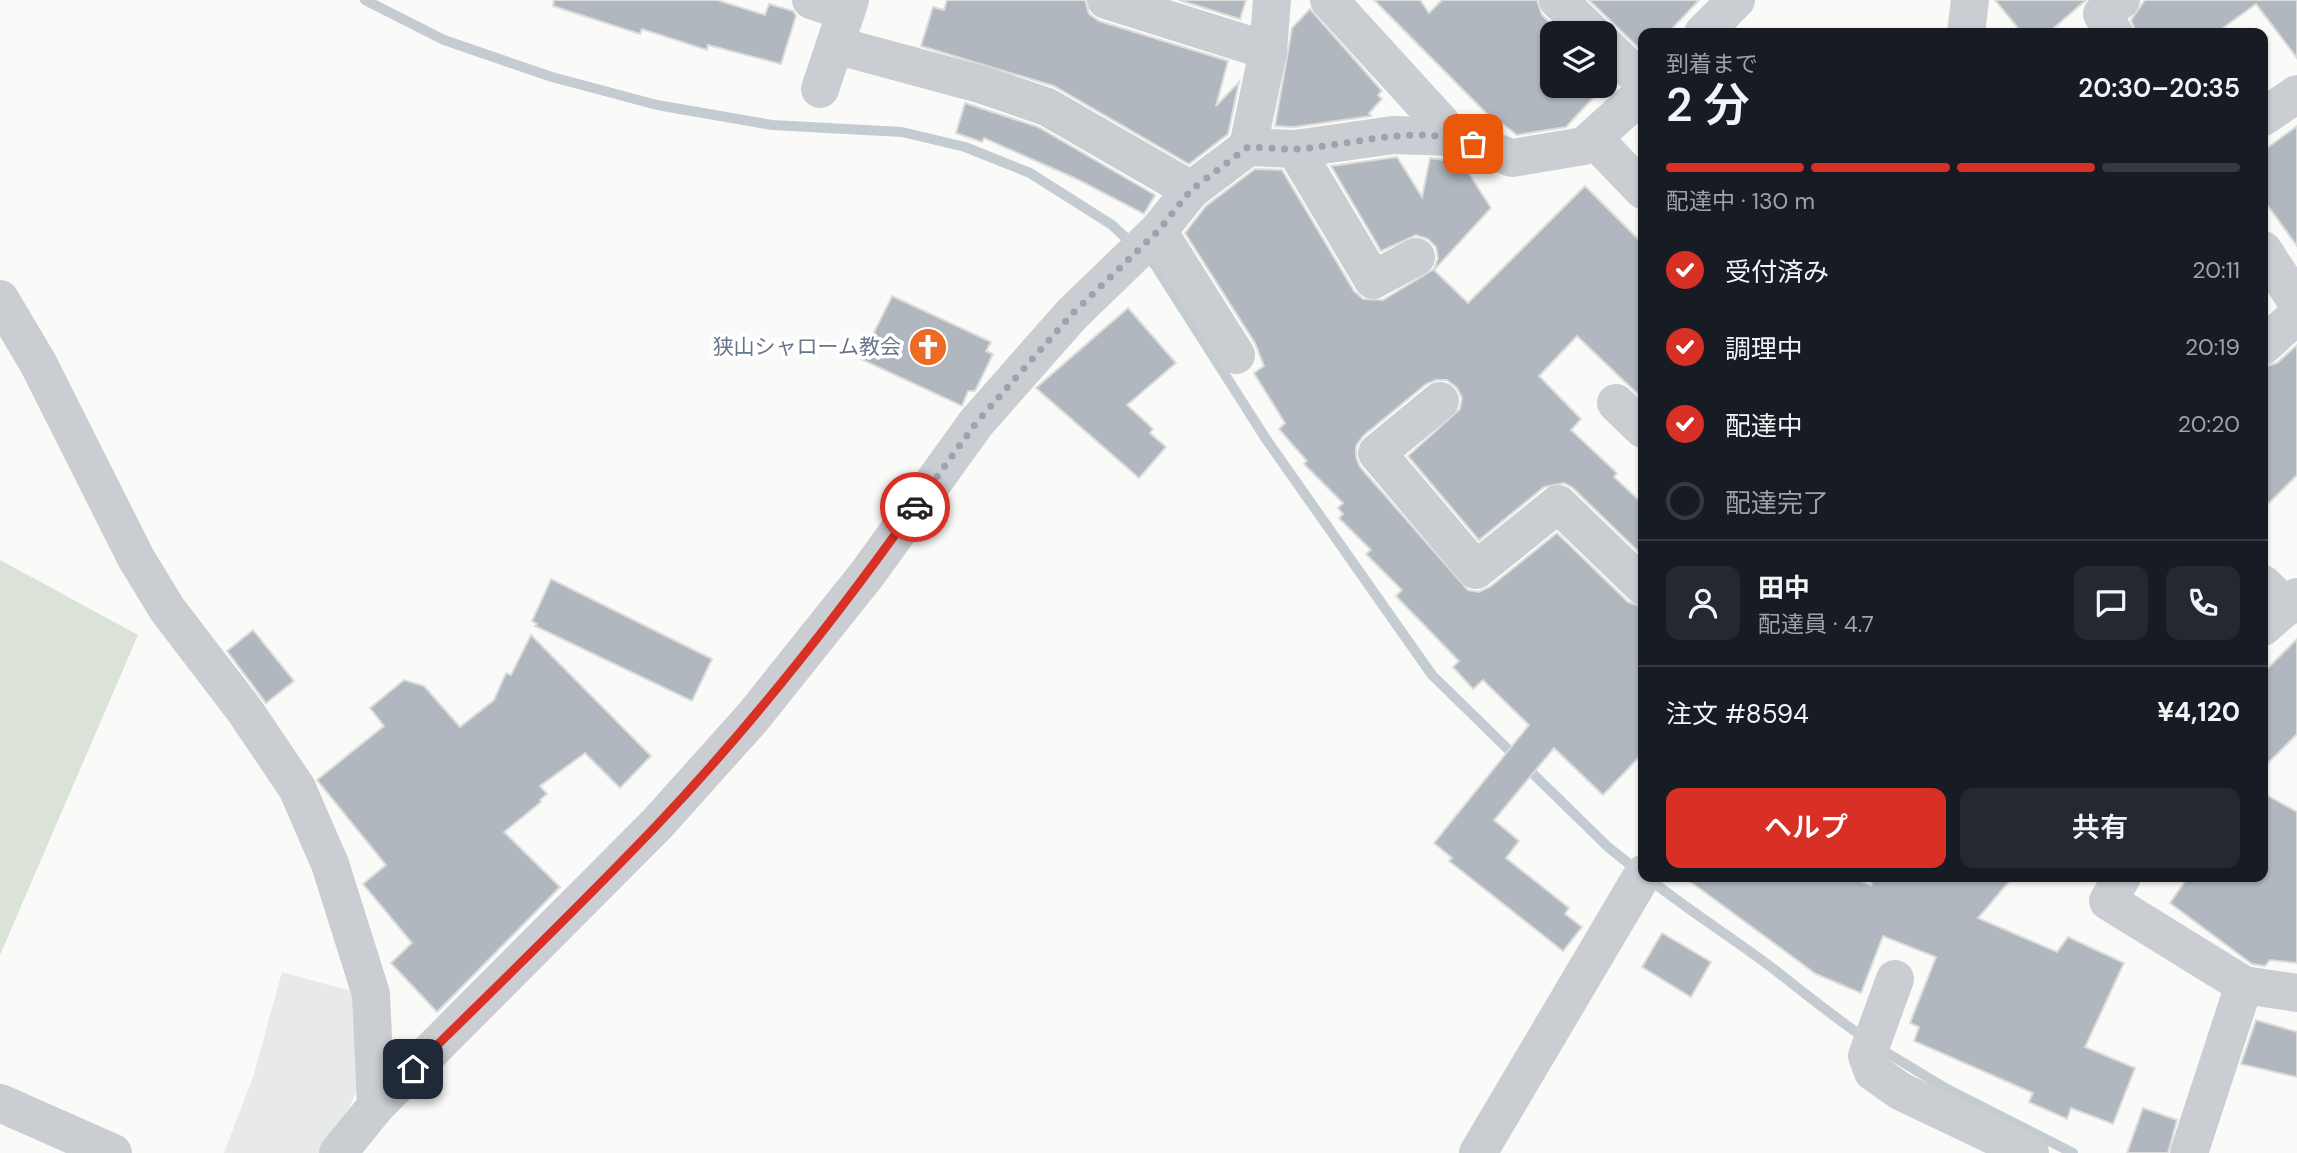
<!DOCTYPE html>
<html lang="ja">
<head>
<meta charset="utf-8">
<style>
  :root { --surface:#171b24; --page:#242831; --text:#f1f3f6; --muted:#9ea1a6; --line:#363941; --accent:#d93025 }
  body { margin:0; font-family:"DM Sans","Noto Sans JP",sans-serif; background:var(--page); color:var(--text); height:100vh; display:flex; flex-direction:column; font-size:26px; white-space:nowrap }
  * { box-sizing:border-box; margin:0 }
  p { font-size:23px; color:var(--muted) }
  .icon { flex:none; width:38px; height:38px; fill:none; stroke:currentColor; stroke-width:2; stroke-linecap:round; stroke-linejoin:round }
  .map { position:relative; flex:1; overflow:hidden }
  .sheet { position:absolute; left:1638px; top:28px; width:630px; height:854px; display:flex; flex-direction:column; background:var(--surface); border-radius:14px; box-shadow:0 2px 5px #0004 }
  .sheet>* { flex:none }
  .controls { position:absolute; left:1540px; top:21px; display:grid; gap:14px }
  .controls a { display:grid; place-items:center; width:77px; height:77px; border-radius:14px; background:var(--surface); box-shadow:0 2px 5px #0004; font-size:35px }
  .pin { position:absolute; display:grid; place-items:center; width:60px; height:60px; color:#fff; margin:-30px; border-radius:14px; box-shadow:0 4px 10px #0006 }
  .courier { position:absolute; display:grid; place-items:center; width:70px; height:70px; margin:-35px; border:5px solid #d93025; border-radius:50%; background:#fff; color:#222; box-shadow:0 2px 9px #0007 }
  .headline em { font-style:normal; font-weight:600 }
  .headline div { display:flex; flex-direction:column-reverse }
  .headline { display:flex; align-items:center; justify-content:space-between; height:119px; padding:0 28px }
  h1 { font-size:46px; font-weight:600; line-height:52px }
  .bar { display:grid; grid-template-columns:repeat(4,1fr); gap:10px 7px; align-content:center; height:84px; padding:0 28px }
  .bar i { height:9px; border-radius:5px; background:var(--line) }
  .bar .selected { background:var(--accent) }
  .bar p { grid-column:span 4 }
  .line { display:flex; align-items:center; gap:18px; padding:0 28px; border-top:2px solid var(--line) }
  .line div { flex:1 }
  .round { display:grid; place-items:center; flex:none; width:74px; height:74px; border-radius:14px; background:var(--page) }
  ol { padding:0 28px; list-style:none }
  li { display:flex; align-items:center; gap:21px; height:77px }
  li p { margin-inline-start:auto }
  li .icon { padding:7px; border-radius:50%; background:var(--accent); color:#fff; stroke-width:4 }
  li:last-child { color:var(--muted) }
  li i { width:38px; height:38px; border:4px solid var(--line); border-radius:50% }
  .button { display:flex; gap:14px; margin-top:auto; padding:14px 28px }
  .button a { flex:1; height:80px; border-radius:14px; background:var(--accent); color:#fff; font-size:28px; font-weight:600; line-height:80px; text-align:center }
  .button a+a { background:var(--page); color:var(--text) }
  .map>svg:first-child { display:block }
  .built { fill:#e8e9e9 }
  .green { fill:#dbe2d8 }
  .lines { fill:none; stroke-linecap:round; stroke-linejoin:round }
  .stream { stroke:#c4ccd2; stroke-width:10 }
  .building { fill:#b0b7bf; stroke:#dcdcda; stroke-width:2 }
  .minor { stroke:#cacdd1; stroke-width:38 }
  .done { stroke:#9aa4b0; stroke-width:7; stroke-dasharray:0 12.6 }
  .route { stroke:#d93025; stroke-width:9 }
  .labels { text-anchor:middle; stroke-width:7; stroke-linejoin:round; paint-order:stroke }
  .poi-label { font-size:21px; fill:#67768a; stroke:#fff; text-anchor:end }
</style>
</head>
<body>
<div class="map">
<svg width="2297" height="1153" viewBox="0 0 2297 1153">
  <rect width="100%" height="100%" fill="#fafaf8"/>
  <!-- built -->
  <path class="built" d="M282,972L355,992L359,1085L350,1106L319,1153H224L254,1074Z"/>
  <!-- green -->
  <path class="green" d="M0,560L138,635L0,955Z"/>
  <g class="lines">
    <!-- stream -->
    <g class="stream">
      <path d="M365,0L444,40L552,77L657,105L772,125L902,132L965,147L1030,173L1112,225L1155,265L1266,439L1432,675L1608,847L1638,871"/>
      <path d="M1648,878C1689,911 1733,938 1775,970C1805,994 1834,1017 1866,1039"/>
      <path d="M1879,1048L1947,1089L2073,1153"/>
    </g>
  </g>
  <!-- building -->
  <g class="building">
    <path d="M554,0H717L765,15L769,4L793,11L796,16L781,64L708,45L707,50L642,29L640,34L553,6Z"/>
    <path d="M947,0H1085L1089,14L1099,21L1228,61L1216,106L1239,82L1228,134L1189,164L1054,86L921,46L933,7L944,10Z"/>
    <path d="M1179,0H1246L1240,19Z"/>
    <path d="M1374,0H1420L1429,13L1442,0H1537L1542,15L1561,33H1552V86H1604L1566,127L1517,135L1503,124L1500,127Z"/>
    <path d="M1589,0H1699L1668,33H1643V52Z"/>
    <path d="M1995,0H2086L2048,33H2022Z"/>
    <path d="M2145,0H2297V58L2256,4L2216,33H2136L2131,20Z"/>
    <path d="M1310,9L1382,91L1378,95L1382,99L1369,113L1371,116L1294,127L1275,126L1292,28Z"/>
    <path d="M965,103L1038,127L1155,195L1144,214L1077,179L984,138L982,142L956,133Z"/>
    <path d="M2297,126V246L2263,199V151Z"/>
    <path d="M1397,157L1422,197L1430,158L1462,163L1491,208L1434,270L1468,303L1585,186L1643,244V399L1577,336L1539,376L1581,419L1571,430L1617,473L1614,477L1643,504V556L1573,488L1564,483L1544,487L1479,540L1408,456L1460,409L1462,398L1457,388L1447,380H1436L1426,384L1363,436L1356,446V457L1360,467L1468,590L1479,592L1490,587L1557,533L1628,602L1643,607V753L1603,795L1554,748L1494,820L1519,841L1506,858L1569,908L1565,914L1582,927L1563,951L1449,861L1452,858L1434,843L1529,725L1483,680L1473,689L1453,667L1459,661L1396,596L1402,590L1366,554L1371,550L1339,518L1343,514L1338,508L1343,503L1304,464L1307,461L1279,429L1285,423L1254,373L1264,366L1255,343L1185,233L1206,206L1255,169L1282,170L1354,291L1363,299L1383,300L1434,269L1438,258L1436,247L1428,239L1416,235L1381,251L1331,166Z"/>
    <path d="M892,296L991,342L986,351L993,354L975,391H968L962,406L861,359Z"/>
    <path d="M1128,308L1176,363L1127,405L1153,429L1150,433L1166,447L1139,478L1036,388Z"/>
    <path d="M2297,345V475L2263,509V367L2277,363Z"/>
    <path d="M551,579L712,659L692,701L535,626L537,624L532,621Z"/>
    <path d="M253,630L294,681L266,703L227,651Z"/>
    <path d="M531,635L651,756L620,788L585,753L540,786L547,794L540,800L541,802L504,832L560,887L437,1012L391,963L412,943L363,884L386,865L317,780L384,726L370,708L404,680L424,686L460,727L494,700L506,673L511,675Z"/>
    <path d="M2297,639V734L2263,768V673Z"/>
    <path d="M2263,793L2297,812V963L2270,960L2265,966L2252,964L2170,903L2188,877H2263Z"/>
    <path d="M1684,877H1850L1871,885L1874,877H2013L1978,918L2057,952L2068,937L2124,963L2085,1047L2135,1068L2113,1124L2071,1108L2067,1119L2029,1102L2033,1093L1914,1041L1919,1027L1910,1023L1936,957L1883,936L1861,993L1816,974Z"/>
    <path d="M1662,933L1711,962L1691,997L1642,967Z"/>
    <path d="M2256,1020L2297,1032V1077L2241,1064Z"/>
    <path d="M2143,1108L2177,1120L2168,1153H2127Z"/>
  </g>
  <g class="lines">
    <!-- minor -->
    <g class="minor">
      <path d="M811,0L846,12"/>
      <path d="M1106,0L1268,51"/>
      <path d="M1329,0L1454,137"/>
      <path d="M1558,0L1592,33"/>
      <path d="M1703,33L1736,0"/>
      <path d="M1966,33L1970,0"/>
      <path d="M2114,33L2102,14L2121,0"/>
      <path d="M835,45L983,85L1047,107L1191,190"/>
      <path d="M1605,45L1643,82"/>
      <path d="M820,89L850,0"/>
      <path d="M2263,117L2297,94"/>
      <path d="M1595,140L1643,190"/>
      <path d="M1248,147L1268,51L1272,0"/>
      <path d="M1295,149L1373,280L1416,257"/>
      <path d="M1158,231L1236,355"/>
      <path d="M2263,250L2297,302"/>
      <path d="M0,299L38,363L136,558L167,609L245,711L297,788L330,864L371,994L376,1106"/>
      <path d="M2263,346L2297,315"/>
      <path d="M1440,401L1377,453L1476,570L1558,504L1643,586"/>
      <path d="M1616,403L1643,429"/>
      <path d="M2263,584L2287,607"/>
      <path d="M2263,627L2297,597"/>
      <path d="M2122,877L2108,901L2244,985"/>
      <path d="M1895,979L1867,1056L1873,1072L1900,1091L2030,1153"/>
      <path d="M0,1103L113,1153"/>
      <path d="M338,1153L376,1106L657,824L753,717L868,573L976,423L1072,314L1158,231L1191,190L1248,147L1295,149L1393,135L1454,137L1512,158L1584,146L1643,93"/>
      <path d="M1478,1153L1643,874"/>
      <path d="M2189,1153L2244,985L2297,993"/>
    </g>
  </g>
  <g class="lines">
    <!-- done -->
    <path class="done" d="M915,507L976,423L1072,314L1158,231L1191,190L1248,147C1264,147 1281,150 1297,149C1356,145 1415,123 1473,144"/>
    <!-- route -->
    <path class="route" d="M413,1069C495,988 578,908 657,825C751,726 836,618 915,507"/>
  </g>
  <!-- icons -->
  <defs>
    <g id="church-disc" transform="scale(2.0125)"><circle r="9.5" fill="#ec6c25" stroke="#fff"/><path d="M-1.2-6h2.4v3.5h3.3v2.4h-3.3V6h-2.4V-.1h-3.3v-2.4h3.3Z" fill="#fff"/></g>
  </defs>
  <g fill-rule="evenodd">
    <use href="#church-disc" x="928" y="347"/>
  </g>
  <g class="labels">
    <!-- poi labels -->
    <g class="poi-label">
      <text x="901" y="354">狭山シャローム教会</text>
    </g>
  </g>
</svg>
<div class="controls">
<a><svg class="icon" aria-label="layers" viewBox="0 0 24 24"><path d="M12 4l9 5-9 5-9-5zM3 14l9 5 9-5"/></svg></a>
</div>
<div class="pin" style="left:1473px;top:144px;background:#ea580c"><svg class="icon" aria-label="bag" viewBox="0 0 24 24"><path d="M5 8h14l-1 12H6zM9 8a3 3 0 0 1 6 0"/></svg></div>
<div class="pin" style="left:413px;top:1069px;background:#1f2937"><svg class="icon" aria-label="home" viewBox="0 0 24 24"><path d="M3 11l9-7 9 7M6 9v11h12V9"/></svg></div>
<div class="courier" style="left:915px;top:507px"><svg class="icon" aria-label="car" viewBox="0 0 24 24"><path d="M5 17H2v-5l4-1 3-4h7l3 4 3 1v5h-3M9 17h6M6 11h13"/><circle cx="7" cy="17" r="2"/><circle cx="17" cy="17" r="2"/></svg></div>
<section class="sheet">
<div class="headline"><div><h1>2 分</h1><p>到着まで</p></div><em>20:30–20:35</em></div>
<div class="bar"><i class="selected"></i><i class="selected"></i><i class="selected"></i><i></i><p>配達中 · 130 m</p></div>
<ol>
<li><svg class="icon" aria-label="check" viewBox="0 0 24 24"><path d="M5 12l5 5 9-10"/></svg>受付済み<p>20:11</p></li>
<li><svg class="icon" aria-label="check" viewBox="0 0 24 24"><path d="M5 12l5 5 9-10"/></svg>調理中<p>20:19</p></li>
<li><svg class="icon" aria-label="check" viewBox="0 0 24 24"><path d="M5 12l5 5 9-10"/></svg>配達中<p>20:20</p></li>
<li><i></i>配達完了</li>
</ol>
<div class="line" style="height:126px"><a class="round"><svg class="icon" aria-label="person" viewBox="0 0 24 24"><circle cx="12" cy="8" r="4"/><path d="M4 21q1-7 8-7t8 7"/></svg></a><div><b>田中</b><p>配達員 · 4.7</p></div><a class="round"><svg class="icon" aria-label="chat" viewBox="0 0 24 24"><path d="M4 5h16v11H9l-5 4z"/></svg></a><a class="round"><svg class="icon" aria-label="phone" viewBox="0 0 24 24"><path d="M5 4h4l2 5-3 2q2 4 5 5l2-3 5 2v4C11 20 4 13 5 4z"/></svg></a></div>
<div class="line" style="height:91px"><div>注文 #8594</div><b>¥4,120</b></div>
<div class="button"><a>ヘルプ</a><a>共有</a></div>
</section>
</div>
</body>
</html>
